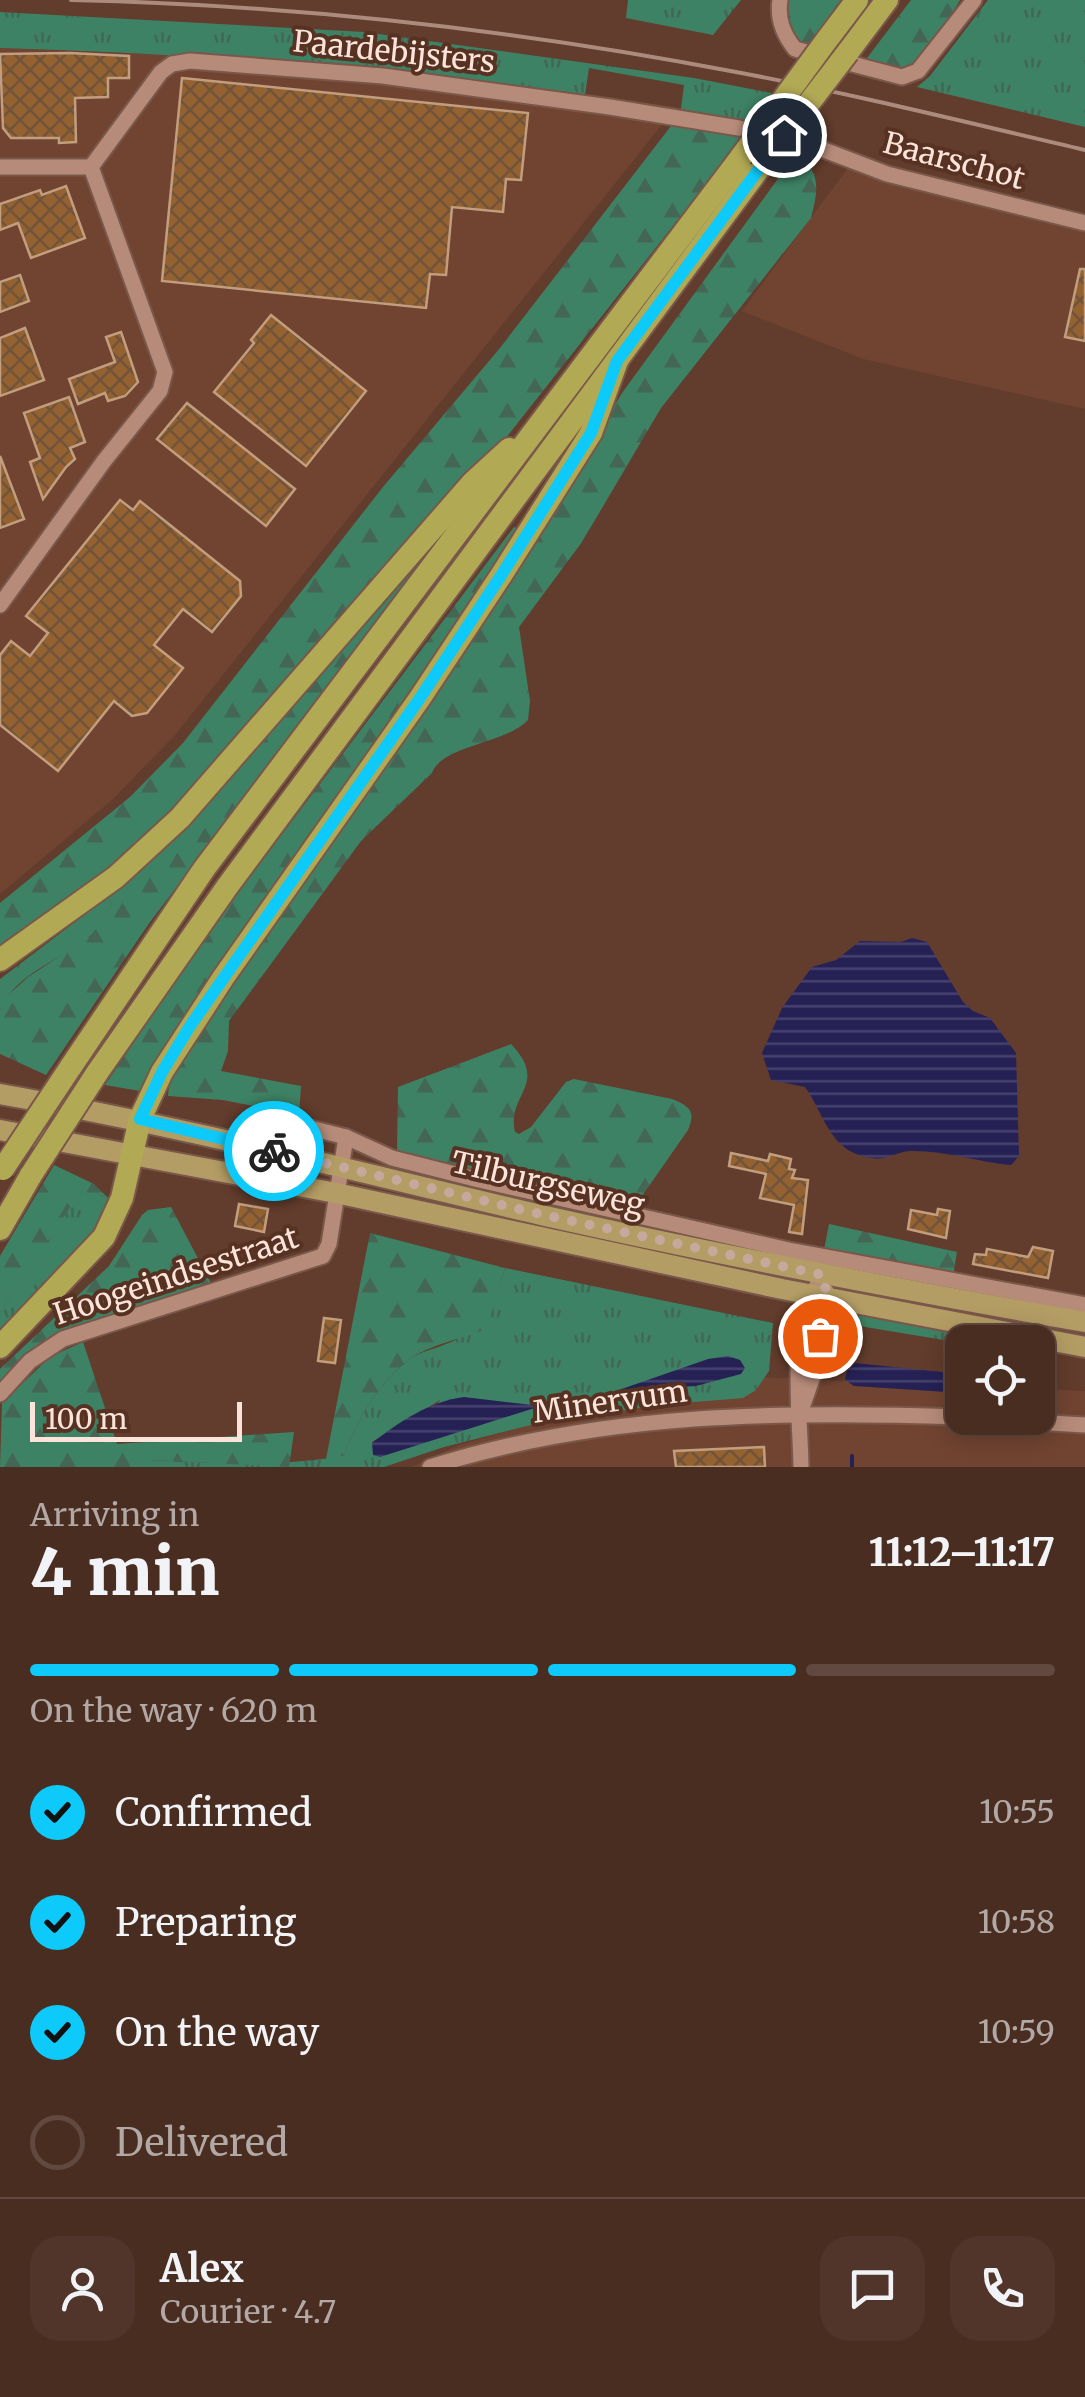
<!DOCTYPE html>
<html lang="en">
<head>
<meta charset="utf-8">
<style>
  :root { --surface:#4a2d21; --page:#51352a; --text:#f1f3f6; --muted:#b2a8a5; --line:#61493f; --accent:#0ecafa }
  body { margin:0; font-family:Merriweather,serif; background:var(--page); color:var(--text); height:100vh; display:flex; flex-direction:column; font-size:38px; white-space:nowrap }
  * { box-sizing:border-box; margin:0 }
  p { font-size:32px; color:var(--muted) }
  .icon { flex:none; width:55px; height:55px; fill:none; stroke:currentColor; stroke-width:2; stroke-linecap:round; stroke-linejoin:round }
  .map { position:relative; height:1467px; overflow:hidden }
  .panel { display:flex; flex-direction:column; background:var(--surface); flex:1 }
  .panel>* { flex:none }
  .fabs { position:absolute; left:945px; top:1325px; display:grid; gap:20px }
  .fabs a { display:grid; place-items:center; width:110px; height:110px; border-radius:20px; background:var(--surface); box-shadow:0 5px 25px #0003,0 0 0 2px var(--line); font-size:50px }
  .scale { position:absolute; left:30px; bottom:25px; width:212px; box-sizing:border-box; padding-left:10px; border:5px solid #fce4da; border-top:0; font-size:28px; line-height:35px; white-space:nowrap; color:#fce4da; -webkit-text-stroke:8px #573222; paint-order:stroke }
  .pin { position:absolute; display:grid; place-items:center; width:85px; height:85px; color:#fff; margin:-42px; border:5px solid #fff; border-radius:50%; box-shadow:0 2px 10px #0007 }
  .courier { position:absolute; display:grid; place-items:center; width:100px; height:100px; margin:-50px; border:8px solid #0ecafa; border-radius:50%; background:#fff; color:#222; box-shadow:0 2px 12px #0007 }
  .overview em { font-style:normal; font-weight:800 }
  .overview div { display:flex; flex-direction:column-reverse }
  .overview { display:flex; align-items:center; justify-content:space-between; height:170px; padding:0 30px }
  h1 { font-size:65px; font-weight:800; line-height:75px }
  .bar { display:grid; grid-template-columns:repeat(4,1fr); gap:15px 10px; align-content:center; height:120px; padding:0 30px }
  .bar i { height:12px; border-radius:8px; background:var(--line) }
  .bar .selected { background:var(--accent) }
  .bar p { grid-column:span 4 }
  .line { display:flex; align-items:center; gap:25px; padding:0 30px; border-top:2px solid var(--line) }
  .line div { flex:1 }
  .round { display:grid; place-items:center; flex:none; width:105px; height:105px; border-radius:30px; background:var(--page) }
  ol { padding:0 30px; list-style:none }
  li { display:flex; align-items:center; gap:30px; height:110px }
  li p { margin-inline-start:auto }
  li .icon { padding:10px; border-radius:50%; background:var(--accent); color:#111; stroke-width:4 }
  li:last-child { color:var(--muted) }
  li i { width:55px; height:55px; border:5px solid var(--line); border-radius:50% }
  .map>svg:first-child { display:block }
  .built { fill:#714431 }
  .grass { fill:url(#grass-tufts); fill-rule:evenodd }
  .forest { fill:url(#forest-firs) }
  .water { fill:url(#water-rules) }
  .lines { fill:none; stroke-linecap:round; stroke-linejoin:round }
  .stream { stroke:#262155; stroke-width:4 }
  .building { fill:url(#building-cross-hatch); stroke:#c29e7f; stroke-width:2.5 }
  .minor-casing { stroke:#79584b; stroke-width:19 }
  .major-casing { stroke:#79584b; stroke-width:24 }
  .highway-casing { stroke:#79584b; stroke-width:26 }
  .minor { stroke:#b78b7a; stroke-width:15 }
  .major { stroke:#b49d64; stroke-width:20 }
  .highway { stroke:#b2a955; stroke-width:22 }
  .rail { stroke:#ab8b7e; stroke-width:4 }
  .highway-bridge-casing { stroke:#79584b; stroke-width:26; stroke-linecap:butt }
  .highway-bridge { stroke:#b2a955; stroke-width:22 }
  .done { stroke:#c6a99d; stroke-width:10; stroke-dasharray:0 18 }
  .route { stroke:#0ecafa; stroke-width:12 }
  .labels { text-anchor:middle; stroke-width:8; stroke-linejoin:round; paint-order:stroke }
  .street-label { font-size:30px; fill:#fce4da; stroke:#573222 }
</style>
</head>
<body>
<div class="map">
<svg width="1085" height="1467" viewBox="0 0 1085 1467">
  <defs>
    <pattern id="grass-tufts" width="24" height="20" patternUnits="userSpaceOnUse" patternTransform="scale(2.5)"><rect width="24" height="20" fill="#3e8265"/><path d="M3 7l-1-3M5 7V3M7 7l1-3M15 17l-1-3M17 17v-4M19 17l1-3" fill="none" stroke="#465"/></pattern>
    <pattern id="forest-firs" width="22" height="20" patternUnits="userSpaceOnUse" patternTransform="scale(2.5)"><rect width="22" height="20" fill="#3e8265"/><path d="M5 1l3.5 6h-7zM16 11l3.5 6h-7z" fill="#465"/></pattern>
    <pattern id="water-rules" width="6" height="5" patternUnits="userSpaceOnUse" patternTransform="scale(2.5)"><rect width="6" height="5" fill="#262155"/><path d="M0 2.5h6" fill="none" stroke="#46416d"/></pattern>
    <pattern id="building-cross-hatch" width="8" height="8" patternUnits="userSpaceOnUse" patternTransform="scale(2.5)"><rect width="8" height="8" fill="#946231"/><path d="M0 0l8 8M0 8l8-8" fill="none" stroke="#705339"/></pattern>
  </defs>
  <rect width="100%" height="100%" fill="#623c2c"/>
  <!-- built -->
  <g class="built">
    <path d="M0,48L287,60L474,79L676,107L175,735L112,800L0,894Z"/>
    <path d="M859,153L898,169L1085,214V409L863,359L742,311Z"/>
    <path d="M709,1375L962,1386V1418H1038V1389L1085,1391V1467H411L459,1445Z"/>
  </g>
  <!-- grass -->
  <g class="grass">
    <path d="M628,0H741L713,35L626,18Z"/>
    <path d="M988,0H1085V127L917,87L930,76Z"/>
    <path d="M0,12L364,32L694,78L772,93L754,123L681,109L684,85L589,68L585,95C390,67 196,54 0,48Z"/>
    <path d="M108,897L112,905C105,915 98,930 88,938C59,961 16,973 0,1010V979Z"/>
    <path d="M87,1192L97,1193L113,1203L111,1214L0,1342V1313L71,1204L79,1194Z"/>
    <path d="M505,1268L773,1323L769,1371L756,1390L743,1398L658,1405L535,1424L444,1447L384,1467H150L149,1460C204,1463 295,1467 344,1455C357,1420 379,1382 410,1359C419,1352 435,1349 446,1344C486,1329 494,1306 505,1268ZM440,1400L414,1444L380,1457L372,1442Z"/>
    <path d="M854,1311L1026,1342L962,1343L853,1325Z"/>
  </g>
  <!-- forest -->
  <g class="forest">
    <path d="M786,0H845L806,53L791,30Z"/>
    <path d="M911,0H960L934,44L910,76L861,66Z"/>
    <path d="M671,126L743,137L505,439L255,724L140,844L0,947V903L130,797L183,743L383,487L500,348Z"/>
    <path d="M796,154C822,171 818,191 811,218L661,408L582,542L519,627L530,701L528,720C506,744 442,745 432,773L361,841L229,1021L228,1051L221,1071L301,1086L299,1115L223,1100L168,1096L170,1076L579,465L622,393Z"/>
    <path d="M469,502L150,922L46,1075L0,1054V1010L5,998L28,977L91,936L112,905L108,897Z"/>
    <path d="M514,527L521,530L220,964L140,1091L105,1085L215,923Z"/>
    <path d="M511,1044C550,1085 506,1094 515,1132L519,1134L531,1127L566,1082L574,1079L672,1099C690,1106 696,1112 688,1130L633,1209L397,1153L398,1087Z"/>
    <path d="M54,1165L94,1184L113,1203L97,1193L79,1194L0,1313V1256Z"/>
    <path d="M171,1207L212,1285L26,1357L0,1382V1369L109,1266L142,1215L148,1210Z"/>
    <path d="M829,1224L957,1252L953,1276L824,1250Z"/>
    <path d="M370,1233L505,1268L493,1309L483,1330C461,1339 429,1345 410,1359C379,1382 357,1420 344,1455L325,1464Z"/>
    <path d="M83,1342L117,1444L294,1432L289,1467L150,1460V1467H0L2,1403L50,1357Z"/>
  </g>
  <!-- water -->
  <g class="water">
    <path d="M912,938L927,942L963,1002L973,1011L990,1018L1016,1053L1019,1156L1011,1165C978,1162 943,1150 910,1151C896,1152 886,1161 872,1158C863,1157 850,1153 843,1146C825,1131 819,1106 805,1087L771,1080L762,1053L782,1008L812,967L836,960L860,941L901,942Z"/>
    <path d="M728,1356L740,1360L745,1368L741,1374L696,1386L616,1391L708,1359Z"/>
    <path d="M855,1363L962,1374V1393L854,1386L845,1380L847,1371Z"/>
    <path d="M464,1397L541,1406L380,1457L373,1455L372,1443C399,1422 430,1401 464,1397Z"/>
  </g>
  <g class="lines">
    <!-- stream -->
    <path class="stream" d="M852,1456V1467"/>
  </g>
  <!-- building -->
  <g class="building">
    <path d="M70,53L129,56V78H108V97L75,98L76,142L59,143V138H11L3,128L0,54Z"/>
    <path d="M182,78L528,113L521,180L506,179L503,212L452,207L446,275L430,274L426,308L162,281Z"/>
    <path d="M66,186L85,238L31,258L18,223L0,230V204L40,190L42,195Z"/>
    <path d="M1080,269H1085V341L1065,337Z"/>
    <path d="M20,275L29,301L0,312V282Z"/>
    <path d="M271,315L366,391L306,466L214,392L254,343L251,340Z"/>
    <path d="M25,328L44,380L0,396V338Z"/>
    <path d="M121,332L138,382L125,396L108,401L105,393L78,404L69,379L115,362L106,337Z"/>
    <path d="M69,397L85,442L70,448L75,459L66,467L43,499L30,462L40,458L24,413Z"/>
    <path d="M187,403L295,489L266,526L157,439Z"/>
    <path d="M0,456L24,519L0,528Z"/>
    <path d="M120,500L133,510L140,501L240,581L241,596L212,632L183,609L154,645L183,668L147,713L132,716L114,701L58,771L0,725V655L11,641L30,656L48,633L26,616Z"/>
    <path d="M731,1153L768,1161L770,1154L791,1159L789,1169L795,1170L792,1178L808,1180L802,1234L789,1232L794,1205L760,1198L766,1174L729,1166Z"/>
    <path d="M239,1204L268,1209L264,1232L235,1226Z"/>
    <path d="M938,1209L950,1211L946,1238L908,1229L911,1210L937,1215Z"/>
    <path d="M1033,1247L1053,1251L1048,1278L973,1264L975,1254L986,1255L987,1249L1028,1257Z"/>
    <path d="M324,1318L341,1320L335,1363L318,1361Z"/>
    <path d="M764,1447L765,1467H676L674,1451Z"/>
  </g>
  <g class="lines">
    <!-- minor casing -->
    <g class="minor-casing">
      <g id="minor">
        <path d="M780,0C777,19 783,34 795,49L902,77L918,71L974,0"/>
        <path d="M0,167H91L165,372L160,391L104,461L0,605"/>
        <path d="M91,167L161,72L172,64L190,61L383,76L610,107L739,128L811,145L887,174L1085,223"/>
        <path d="M302,1126L346,1137L392,1158L479,1180L789,1250L1085,1305"/>
        <path d="M0,1394L30,1361L63,1339L323,1256L329,1244L346,1137"/>
        <path d="M803,1405L813,1376L826,1291"/>
        <path d="M965,1418L1085,1425"/>
        <path d="M430,1467C604,1412 783,1411 962,1417"/>
        <path d="M801,1467C800,1404 787,1330 823,1275"/>
      </g>
    </g>
    <!-- major casing -->
    <g class="major-casing">
      <g id="major">
        <path d="M0,1094C182,1126 361,1173 541,1215C722,1256 903,1290 1085,1322"/>
        <path d="M0,1130L336,1193L782,1289L1085,1347"/>
      </g>
    </g>
    <!-- highway casing -->
    <g class="highway-casing">
      <g id="highway">
        <path d="M826,41L857,0"/>
        <path d="M848,52L887,0"/>
        <path d="M0,960L116,877L180,818L473,482L509,449"/>
        <path d="M70,1068L204,869L741,157"/>
        <path d="M97,1073L227,887L763,163"/>
        <path d="M0,1229L31,1175"/>
        <path d="M0,1347L104,1237L122,1198L140,1119L162,1072L223,978L420,698L502,574L591,433L617,361"/>
      </g>
    </g>
    <!-- minor -->
    <use href="#minor" class="minor"/>
    <!-- major -->
    <use href="#major" class="major"/>
    <!-- highway -->
    <use href="#highway" class="highway"/>
    <!-- rail -->
    <path class="rail" d="M71,0C294,5 517,30 736,72C853,94 969,123 1085,150"/>
    <!-- highway-bridge casing -->
    <g class="highway-bridge-casing">
      <g id="highway-bridge">
        <path d="M741,157L826,41"/>
        <path d="M763,163L848,52"/>
        <path d="M3,1169L70,1068"/>
        <path d="M31,1175L97,1073"/>
      </g>
    </g>
    <!-- highway-bridge -->
    <use href="#highway-bridge" class="highway-bridge"/>
  </g>
  <g class="lines">
    <!-- done -->
    <path class="done" d="M274,1151L544,1215L823,1275L827,1298L820,1336"/>
    <!-- route -->
    <path class="route" d="M274,1151L140,1119L162,1072L190,1026L420,698L502,574L591,433L617,361L784,135"/>
  </g>
  <g class="labels">
    <!-- street labels -->
    <g class="street-label">
      <text transform="translate(394 52) rotate(6)" y="10">Paardebijsters</text>
      <text transform="translate(954 161) rotate(15)" y="10">Baarschot</text>
      <text transform="translate(548 1184) rotate(13)" y="10">Tilburgseweg</text>
      <text transform="translate(176 1276) rotate(-18)" y="10">Hoogeindsestraat</text>
      <text transform="translate(610 1402) rotate(-8)" y="10">Minervum</text>
    </g>
  </g>
</svg>
<div class="fabs">
<a><svg class="icon" aria-label="locate" viewBox="0 0 24 24"><circle cx="12" cy="12" r="6"/><path d="M12 2v4M12 18v4M2 12h4M18 12h4"/></svg></a>
</div>
<div class="scale">100 m</div>
<div class="pin" style="left:820px;top:1336px;background:#ea580c"><svg class="icon" aria-label="bag" viewBox="0 0 24 24"><path d="M5 8h14l-1 12H6zM9 8a3 3 0 0 1 6 0"/></svg></div>
<div class="pin" style="left:784px;top:135px;background:#1f2937"><svg class="icon" aria-label="home" viewBox="0 0 24 24"><path d="M3 11l9-7 9 7M6 9v11h12V9"/></svg></div>
<div class="courier" style="left:274px;top:1151px"><svg class="icon" aria-label="bike" viewBox="0 0 24 24"><circle cx="6" cy="16" r="4"/><circle cx="18" cy="16" r="4"/><path d="M6 16l4-8h5l3 8M10 8l3 8H6M13 5h3"/></svg></div>
</div>
<section class="panel">
<div class="overview"><div><h1>4 min</h1><p>Arriving in</p></div><em>11:12–11:17</em></div>
<div class="bar"><i class="selected"></i><i class="selected"></i><i class="selected"></i><i></i><p>On the way · 620 m</p></div>
<ol>
<li><svg class="icon" aria-label="check" viewBox="0 0 24 24"><path d="M5 12l5 5 9-10"/></svg>Confirmed<p>10:55</p></li>
<li><svg class="icon" aria-label="check" viewBox="0 0 24 24"><path d="M5 12l5 5 9-10"/></svg>Preparing<p>10:58</p></li>
<li><svg class="icon" aria-label="check" viewBox="0 0 24 24"><path d="M5 12l5 5 9-10"/></svg>On the way<p>10:59</p></li>
<li><i></i>Delivered</li>
</ol>
<div class="line" style="height:180px"><a class="round"><svg class="icon" aria-label="person" viewBox="0 0 24 24"><circle cx="12" cy="8" r="4"/><path d="M4 21q1-7 8-7t8 7"/></svg></a><div><b>Alex</b><p>Courier · 4.7</p></div><a class="round"><svg class="icon" aria-label="chat" viewBox="0 0 24 24"><path d="M4 5h16v11H9l-5 4z"/></svg></a><a class="round"><svg class="icon" aria-label="phone" viewBox="0 0 24 24"><path d="M5 4h4l2 5-3 2q2 4 5 5l2-3 5 2v4C11 20 4 13 5 4z"/></svg></a></div>
</section>
</body>
</html>
